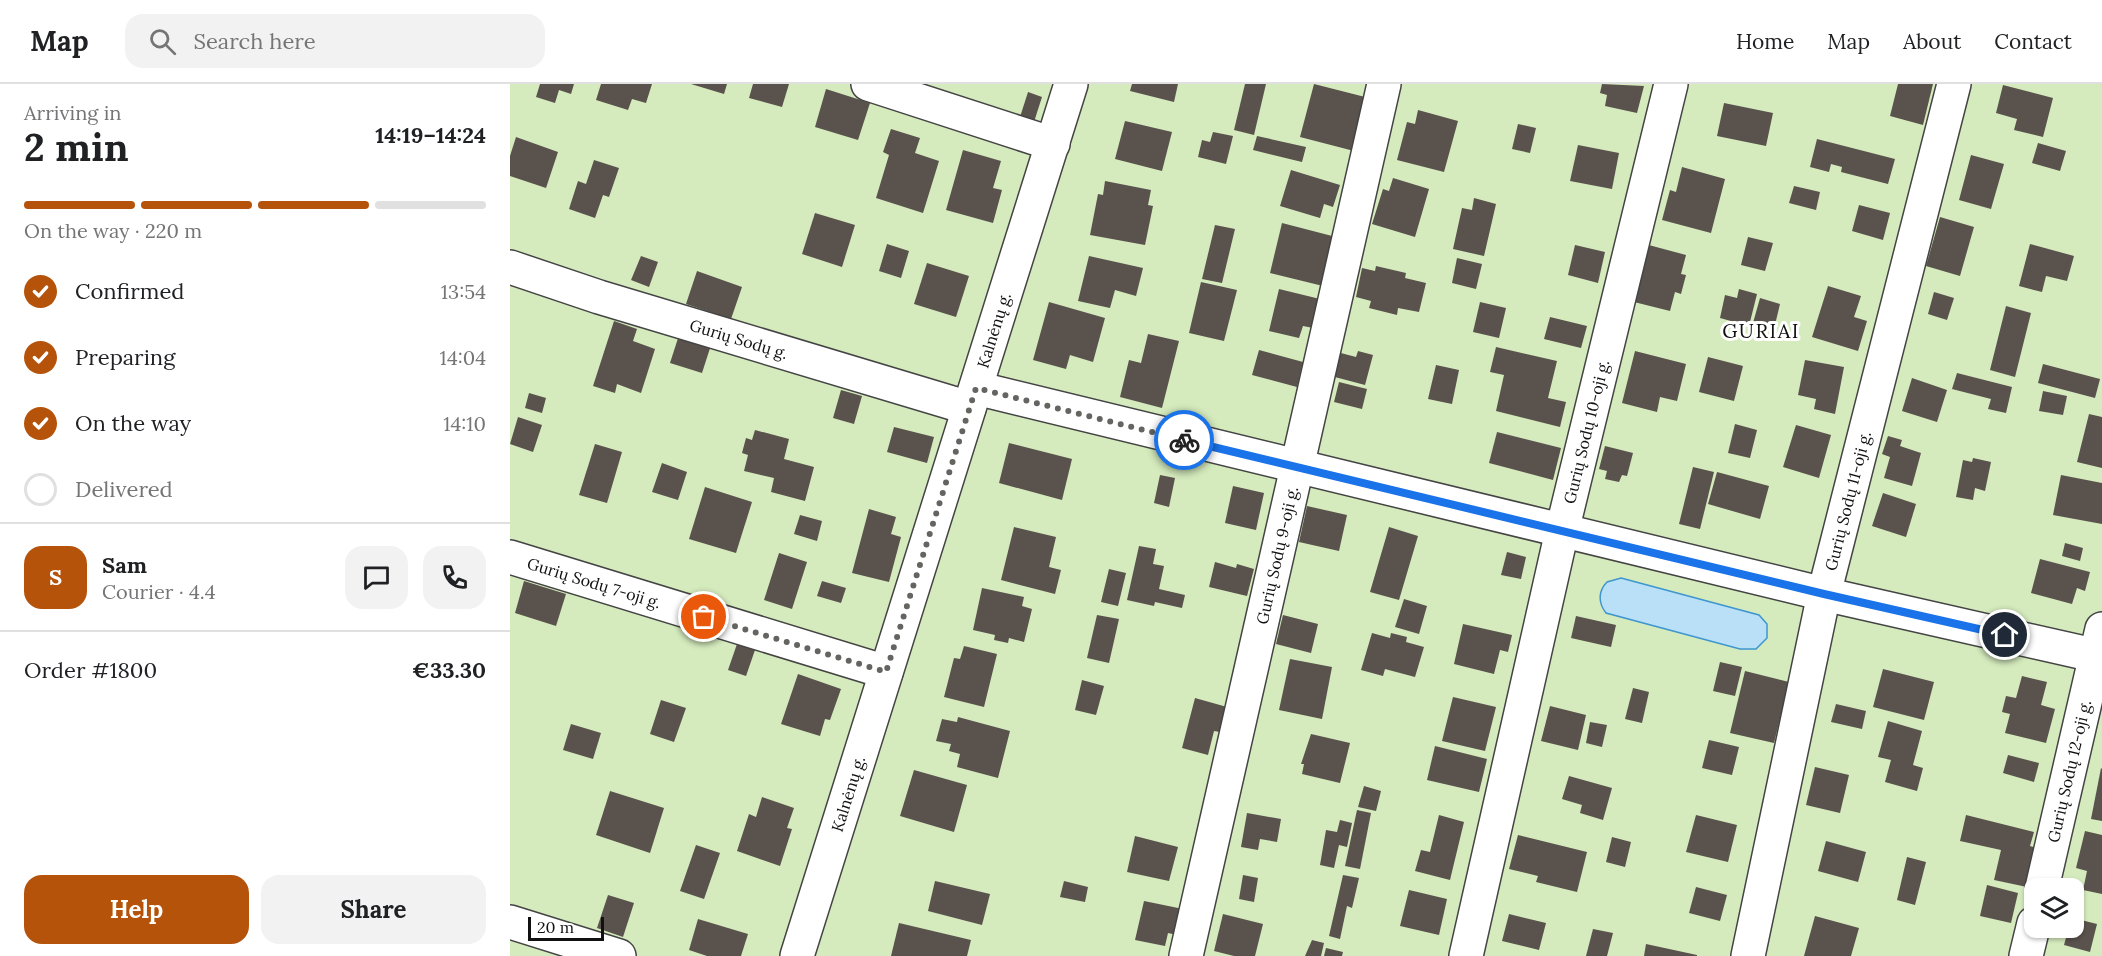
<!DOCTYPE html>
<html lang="en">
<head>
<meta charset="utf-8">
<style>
  :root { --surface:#fff; --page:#f2f2f2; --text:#202124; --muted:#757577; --line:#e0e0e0; --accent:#b45309 }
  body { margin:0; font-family:Lora,serif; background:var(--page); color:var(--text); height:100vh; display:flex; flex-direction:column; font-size:22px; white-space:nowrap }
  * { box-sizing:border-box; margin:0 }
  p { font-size:20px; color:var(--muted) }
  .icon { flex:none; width:33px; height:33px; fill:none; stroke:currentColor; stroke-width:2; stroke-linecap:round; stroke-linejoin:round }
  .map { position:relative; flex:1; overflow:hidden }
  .details { display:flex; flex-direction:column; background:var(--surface); width:510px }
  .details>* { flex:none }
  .tools { position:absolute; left:1514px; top:794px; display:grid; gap:12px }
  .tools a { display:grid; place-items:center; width:60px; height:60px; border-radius:12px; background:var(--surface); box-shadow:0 2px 4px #0004; font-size:30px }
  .scale { position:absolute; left:18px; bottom:15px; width:76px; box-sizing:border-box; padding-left:6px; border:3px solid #111; border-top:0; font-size:16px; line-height:21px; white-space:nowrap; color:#111; -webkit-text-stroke:4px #fff; paint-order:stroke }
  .pin { position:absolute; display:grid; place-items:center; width:51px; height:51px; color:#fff; margin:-26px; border:3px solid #fff; border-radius:50%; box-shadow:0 2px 6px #0007 }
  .courier { position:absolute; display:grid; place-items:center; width:60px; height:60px; margin:-30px; border:4px solid #1a73e8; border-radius:50%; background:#fff; color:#222; box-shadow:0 2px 8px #0007 }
  .headline em { font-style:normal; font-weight:700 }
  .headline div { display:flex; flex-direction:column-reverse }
  .headline { display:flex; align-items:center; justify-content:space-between; height:102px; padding:0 24px }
  h1 { font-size:39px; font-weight:700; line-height:45px }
  .bar { display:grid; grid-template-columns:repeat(4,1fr); gap:9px 6px; align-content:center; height:72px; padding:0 24px }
  .bar i { height:8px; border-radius:4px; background:var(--line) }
  .bar .selected { background:var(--accent) }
  .bar p { grid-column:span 4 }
  .line { display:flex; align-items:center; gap:15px; padding:0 24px; border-top:2px solid var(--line) }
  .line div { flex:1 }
  .round { display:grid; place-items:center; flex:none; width:63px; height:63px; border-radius:18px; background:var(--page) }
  ol { padding:0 24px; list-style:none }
  li { display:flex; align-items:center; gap:18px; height:66px }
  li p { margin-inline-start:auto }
  li .icon { padding:6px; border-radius:50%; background:var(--accent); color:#fff; stroke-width:4 }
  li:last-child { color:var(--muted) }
  li i { width:33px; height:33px; border:3px solid var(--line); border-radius:50% }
  .action { display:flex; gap:12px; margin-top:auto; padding:12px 24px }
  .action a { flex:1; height:69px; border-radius:18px; background:var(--accent); color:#fff; font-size:24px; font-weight:700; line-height:69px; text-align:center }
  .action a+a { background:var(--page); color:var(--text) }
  header { display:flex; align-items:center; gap:36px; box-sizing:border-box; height:84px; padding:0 30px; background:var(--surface); border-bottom:2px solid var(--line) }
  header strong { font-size:28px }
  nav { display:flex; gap:33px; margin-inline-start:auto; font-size:21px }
  .search { width:420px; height:54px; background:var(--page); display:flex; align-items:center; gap:15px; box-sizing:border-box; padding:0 21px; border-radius:18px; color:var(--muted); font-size:22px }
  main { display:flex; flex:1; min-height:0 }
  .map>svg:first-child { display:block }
  .green { fill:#d5ebbd; fill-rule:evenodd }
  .water { fill:#b9e0f7; stroke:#3f96cf; stroke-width:1.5 }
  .building { fill:#5a524d }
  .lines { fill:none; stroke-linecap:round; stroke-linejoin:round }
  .minor-casing { stroke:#444; stroke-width:36 }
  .minor { stroke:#fff; stroke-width:33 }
  .done { stroke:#646461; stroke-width:6; stroke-dasharray:0 10.8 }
  .route { stroke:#1a73e8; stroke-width:8 }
  .labels { text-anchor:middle; stroke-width:6; stroke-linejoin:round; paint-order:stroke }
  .street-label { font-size:16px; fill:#111; stroke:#fff }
  .quarter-label { font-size:20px; letter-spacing:1.5px; fill:#111; stroke:#fff }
</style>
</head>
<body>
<header>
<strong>Map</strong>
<div class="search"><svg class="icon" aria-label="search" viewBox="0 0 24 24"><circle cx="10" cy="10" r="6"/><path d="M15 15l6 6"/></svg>Search here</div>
<nav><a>Home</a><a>Map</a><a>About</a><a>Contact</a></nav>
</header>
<main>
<section class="details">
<div class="headline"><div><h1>2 min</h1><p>Arriving in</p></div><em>14:19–14:24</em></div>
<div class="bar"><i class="selected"></i><i class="selected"></i><i class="selected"></i><i></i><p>On the way · 220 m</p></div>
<ol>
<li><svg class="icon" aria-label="check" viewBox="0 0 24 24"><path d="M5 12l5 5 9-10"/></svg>Confirmed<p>13:54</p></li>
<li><svg class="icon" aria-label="check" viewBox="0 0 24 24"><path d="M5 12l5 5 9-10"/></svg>Preparing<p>14:04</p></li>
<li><svg class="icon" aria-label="check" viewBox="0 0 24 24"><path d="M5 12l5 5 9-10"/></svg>On the way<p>14:10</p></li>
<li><i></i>Delivered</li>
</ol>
<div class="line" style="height:108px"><b class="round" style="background:var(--accent);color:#fff">S</b><div><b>Sam</b><p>Courier · 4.4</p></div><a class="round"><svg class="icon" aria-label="chat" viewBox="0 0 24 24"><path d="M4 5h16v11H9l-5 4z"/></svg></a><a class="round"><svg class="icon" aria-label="phone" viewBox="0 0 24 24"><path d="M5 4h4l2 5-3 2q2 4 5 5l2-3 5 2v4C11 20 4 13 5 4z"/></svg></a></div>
<div class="line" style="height:78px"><div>Order #1800</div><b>€33.30</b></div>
<div class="action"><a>Help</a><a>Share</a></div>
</section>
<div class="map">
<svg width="1592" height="872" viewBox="0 0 1592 872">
  <rect width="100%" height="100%" fill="#fffdf5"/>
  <!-- green -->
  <path class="green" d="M0,0H1592V872H0ZM1524,804H1563V843H1524Z"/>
  <!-- water -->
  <path class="water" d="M1111,494L1249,531L1257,540V554L1246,565H1230L1096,529C1088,519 1088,507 1097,498Z"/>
  <!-- building -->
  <g class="building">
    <path d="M30,0H64L61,10L49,6L45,19L26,13Z"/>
    <path d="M91,0H142L136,19L122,15L118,26L86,16Z"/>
    <path d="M181,0H217L214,10Z"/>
    <path d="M243,0H279L272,23L239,14Z"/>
    <path d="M622,0H668L664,18L620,7Z"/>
    <path d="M735,0H756L744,51L724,46Z"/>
    <path d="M804,0L859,14L844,67L790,53Z"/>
    <path d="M1092,0L1134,2L1127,29L1095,22L1097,11L1090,9Z"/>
    <path d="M1388,0H1423L1413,41L1380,32Z"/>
    <path d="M1493,1L1543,14L1533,53L1504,46L1507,35L1486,29Z"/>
    <path d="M316,5L360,19L348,56L305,43Z"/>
    <path d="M518,8L532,13L524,38L510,33Z"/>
    <path d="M1214,19L1263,29L1256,62L1207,52Z"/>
    <path d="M908,26L948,37L934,88L887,76L897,38L905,40Z"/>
    <path d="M615,37L662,48L652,87L605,75Z"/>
    <path d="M1008,40L1026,44L1020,69L1002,65Z"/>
    <path d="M381,45L410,54L405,69L429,77L413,129L366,114L379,71L373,68Z"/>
    <path d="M703,48L723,52L716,80L688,73L692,56L700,58Z"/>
    <path d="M747,52L796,63L792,78L743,66Z"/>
    <path d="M6,53L48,68L36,104L0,92V72Z"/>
    <path d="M1307,55L1385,75L1378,100L1331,88L1332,83L1321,80L1319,88L1300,83Z"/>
    <path d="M1528,59L1556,67L1550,87L1522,79Z"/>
    <path d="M1068,61L1109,69L1102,105L1060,97Z"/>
    <path d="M453,66L491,77L483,104L492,106L483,139L436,126Z"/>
    <path d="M1461,71L1494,80L1481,125L1449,116Z"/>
    <path d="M84,76L109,84L99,113L93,111L85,134L59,125L68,97L76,100Z"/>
    <path d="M1172,83L1215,95L1201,149L1152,136L1160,106L1166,108Z"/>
    <path d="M781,86L830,101L823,123L814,120L810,134L770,122Z"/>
    <path d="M883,94L919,105L905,153L862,140L873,105L879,107Z"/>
    <path d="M595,97L641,106L638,121L643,122L635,161L580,151L588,110L593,111Z"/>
    <path d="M1284,102L1310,108L1306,126L1279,119Z"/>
    <path d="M964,114L986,120L974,172L943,165L952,124L962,126Z"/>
    <path d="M1349,121L1380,129L1373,156L1342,147Z"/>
    <path d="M305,129L345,141L332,183L292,170Z"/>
    <path d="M1430,133L1464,143L1450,192L1416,182Z"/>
    <path d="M772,139L826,153L813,202L760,189Z"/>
    <path d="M705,141L725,145L712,199L692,195Z"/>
    <path d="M1238,153L1263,159L1255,187L1231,181Z"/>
    <path d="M377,160L399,167L391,194L369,187Z"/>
    <path d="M1135,160L1176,171L1171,190L1176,191L1171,210L1165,208L1160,227L1120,217Z"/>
    <path d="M1520,160L1564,172L1557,197L1536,192L1532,208L1509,202Z"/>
    <path d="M1065,161L1095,168L1088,199L1058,191Z"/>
    <path d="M131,172L148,178L139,203L121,196Z"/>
    <path d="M579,172L633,184L626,212L605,206L600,224L568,217Z"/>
    <path d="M947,174L972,180L966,205L942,199Z"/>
    <path d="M417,179L459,192L446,233L404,220Z"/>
    <path d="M866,182L896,189L895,194L916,199L909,228L888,224L887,231L859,224L861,217L846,213L852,184L865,187Z"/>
    <path d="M187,187L232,203L221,235L176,220Z"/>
    <path d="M691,198L727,206L714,257L679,249Z"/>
    <path d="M1318,202L1351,212L1344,233L1357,237L1348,267L1302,253Z"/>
    <path d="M769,205L810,215L803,244L793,242L789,254L759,247Z"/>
    <path d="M1229,205L1247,210L1239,242L1210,234L1215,211L1227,214Z"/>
    <path d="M1424,208L1444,214L1437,236L1418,230Z"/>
    <path d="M1250,214L1270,220L1264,245L1243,239Z"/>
    <path d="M539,218L595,234L583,278L560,271L556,285L523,276Z"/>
    <path d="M970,218L996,224L989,254L963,248Z"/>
    <path d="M1496,222L1521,229L1505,293L1480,286Z"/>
    <path d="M1040,233L1077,242L1071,264L1034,255Z"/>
    <path d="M104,237L127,245L123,257L145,265L131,309L107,300L105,309L83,302Z"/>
    <path d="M170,248L202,258L192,289L160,279Z"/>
    <path d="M638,250L669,257L652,324L610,313L619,276L631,279Z"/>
    <path d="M986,263L1047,277L1038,314L1056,318L1050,343L986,327L994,291L980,288Z"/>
    <path d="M749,266L793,278L787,303L742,291Z"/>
    <path d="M848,267L863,271L855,301L821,292L827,268L846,273Z"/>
    <path d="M1125,267L1176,280L1167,317L1150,313L1147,328L1112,319Z"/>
    <path d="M1198,273L1233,282L1224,317L1189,308Z"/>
    <path d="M1295,276L1334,283L1325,330L1304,325L1306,315L1288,311Z"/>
    <path d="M1533,280L1590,295L1585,314L1528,299Z"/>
    <path d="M926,281L949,286L942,320L918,315Z"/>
    <path d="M1447,289L1502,303L1496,329L1478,325L1481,315L1442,305Z"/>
    <path d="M1402,294L1437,306L1427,338L1392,327Z"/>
    <path d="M829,298L857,305L852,325L824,318Z"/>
    <path d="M331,306L352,312L344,340L323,334Z"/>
    <path d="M1533,307L1557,312L1553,331L1529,327Z"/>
    <path d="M19,309L36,314L32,329L15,324Z"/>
    <path d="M1579,330L1592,333V384L1567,378Z"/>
    <path d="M8,333L32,341L23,368L0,360Z"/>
    <path d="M1225,340L1247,346L1240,374L1218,369Z"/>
    <path d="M1286,341L1321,351L1309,394L1273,383Z"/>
    <path d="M384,343L424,353L417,379L377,368Z"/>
    <path d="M245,346L279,355L274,375L304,383L295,417L261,408L264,394L234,387L238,371L232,369L236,354L242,356Z"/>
    <path d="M987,348L1051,364L1043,396L979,379Z"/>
    <path d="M1378,352L1392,356L1390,362L1411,369L1402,402L1374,394L1380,373L1372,370Z"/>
    <path d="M499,359L562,375L552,416L489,399Z"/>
    <path d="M85,360L112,368L97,419L69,411Z"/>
    <path d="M1095,362L1123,369L1117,392L1112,391L1109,398L1095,395L1097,387L1089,385Z"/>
    <path d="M1463,374L1481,378L1475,407L1465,404L1463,416L1446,413L1453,376L1462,378Z"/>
    <path d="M152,379L177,388L168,416L142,408Z"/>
    <path d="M1183,383L1204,388L1190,445L1169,440Z"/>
    <path d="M1207,388L1259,402L1250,435L1198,420Z"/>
    <path d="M650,391L665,394L659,423L644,419Z"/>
    <path d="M1551,391L1592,399V440L1543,431Z"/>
    <path d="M723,402L754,409L746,446L715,439Z"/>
    <path d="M195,403L242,418L226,469L179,455Z"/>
    <path d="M1373,409L1406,420L1396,453L1362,442Z"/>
    <path d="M797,422L837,431L829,467L789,458Z"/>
    <path d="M359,425L386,433L381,450L391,453L379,498L342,489Z"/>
    <path d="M290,431L312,437L307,457L284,450Z"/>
    <path d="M504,443L546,453L539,483L551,486L545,510L491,496Z"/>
    <path d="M879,443L908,452L889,516L860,508Z"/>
    <path d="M1555,459L1573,464L1570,477L1552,472Z"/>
    <path d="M629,462L646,465L643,480L654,482L649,505L675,511L672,524L645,518L644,522L617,516Z"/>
    <path d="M997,468L1016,473L1011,495L991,491Z"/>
    <path d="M269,469L297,478L282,525L254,516Z"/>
    <path d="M1530,475L1580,488L1575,507L1567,504L1562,520L1521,509Z"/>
    <path d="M705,478L726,484L727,480L744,485L737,512L699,503Z"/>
    <path d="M599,485L616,489L608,522L591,518Z"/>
    <path d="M14,497L56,510L46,542L5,529Z"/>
    <path d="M312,497L336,504L331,519L307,512Z"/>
    <path d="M472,504L514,513L512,522L522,525L514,558L499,554L498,559L484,556L485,551L463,546Z"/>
    <path d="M894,515L917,522L909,550L885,543Z"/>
    <path d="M587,531L609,535L599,579L577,574Z"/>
    <path d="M773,531L808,540L801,569L766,560Z"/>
    <path d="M1066,532L1106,541L1101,563L1061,554Z"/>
    <path d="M953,540L1002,551L998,568L990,566L984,590L944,580Z"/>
    <path d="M862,549L880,554L881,549L897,553L896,558L914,563L905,593L875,585L873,592L851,586Z"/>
    <path d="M227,560L245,566L236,592L218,586Z"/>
    <path d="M454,562L487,570L474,623L434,613L444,574L450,575Z"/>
    <path d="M780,575L822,583L812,635L769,626Z"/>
    <path d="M1210,578L1232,583L1225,612L1203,607Z"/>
    <path d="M1373,585L1424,598L1414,636L1363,623Z"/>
    <path d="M1235,587L1279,598L1264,659L1220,649Z"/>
    <path d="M288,590L331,605L320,636L315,635L310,652L271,640Z"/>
    <path d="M1512,592L1537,598L1531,621L1545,625L1536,659L1495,649L1500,630L1492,628L1496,612L1506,614Z"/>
    <path d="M572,596L594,602L586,631L565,626Z"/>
    <path d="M1123,604L1139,608L1132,639L1115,635Z"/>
    <path d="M943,613L986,623L975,667L932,657Z"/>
    <path d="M685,614L717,623L710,648L704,647L698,671L672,664Z"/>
    <path d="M151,616L176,624L164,658L140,650Z"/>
    <path d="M1326,620L1356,627L1352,645L1321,638Z"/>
    <path d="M1040,622L1076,631L1068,666L1031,657Z"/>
    <path d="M448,633L500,647L488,694L447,683L450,670L439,667L441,660L426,657L432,635L447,638Z"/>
    <path d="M1378,637L1412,647L1403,681L1413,684L1407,707L1375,698L1381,676L1368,673Z"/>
    <path d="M1080,638L1097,641L1092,663L1076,659Z"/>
    <path d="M61,640L91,649L83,675L53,666Z"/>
    <path d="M801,650L840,659L830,699L792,690L794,680H791Z"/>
    <path d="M1199,656L1229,663L1222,691L1192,684Z"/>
    <path d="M925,662L977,675L969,708L917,696Z"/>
    <path d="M1498,671L1529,679L1524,698L1493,689Z"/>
    <path d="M1305,683L1339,691L1330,729L1296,721Z"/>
    <path d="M1591,684L1592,685V737L1581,735Z"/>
    <path d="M404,686L457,701L444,748L390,732Z"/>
    <path d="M1059,692L1102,704L1093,736L1070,729L1072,721L1052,715Z"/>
    <path d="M854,702L871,707L866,727L848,723Z"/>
    <path d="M100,707L154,724L140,769L86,751Z"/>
    <path d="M252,713L284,724L277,744L282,745L270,782L227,767L239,730L246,733Z"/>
    <path d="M847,726L861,729L850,785L835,782Z"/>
    <path d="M737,729L771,735L767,758L750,755L748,766L731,763Z"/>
    <path d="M929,731L954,738L940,796L905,787L911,766L920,768Z"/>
    <path d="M1186,731L1227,741L1218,778L1176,768Z"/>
    <path d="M1456,731L1524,748L1520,762L1526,764L1517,803L1484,796L1491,766L1450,757Z"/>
    <path d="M830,736L842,739L837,763L829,761L824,784L810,781L816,746L827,748Z"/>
    <path d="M1575,747L1592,751V810L1573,806L1577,787L1566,784Z"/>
    <path d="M1008,751L1077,768L1067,808L1026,798L1028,792L999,785Z"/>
    <path d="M625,752L668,763L659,797L617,788Z"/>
    <path d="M1102,753L1121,758L1115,783L1096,778Z"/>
    <path d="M1316,757L1356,768L1348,798L1308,787Z"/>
    <path d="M186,761L210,769L194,815L170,807Z"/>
    <path d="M1397,773L1416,778L1405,821L1387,816Z"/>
    <path d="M733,791L748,794L744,818L729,815Z"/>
    <path d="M833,791L849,794L842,824L837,822L830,855L819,852Z"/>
    <path d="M425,797L480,810L472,841L418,827Z"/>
    <path d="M554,797L578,803L575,818L550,813Z"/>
    <path d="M1477,801L1508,809L1501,839L1470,832Z"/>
    <path d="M1186,803L1217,811L1210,837L1179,829Z"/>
    <path d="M899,806L937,815L929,851L890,842Z"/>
    <path d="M98,811L124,819L113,853L87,844Z"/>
    <path d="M634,817L673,825L667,851L658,849L655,862L625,856Z"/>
    <path d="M713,830L753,840L745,872H724L704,867Z"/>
    <path d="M999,830L1036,839L1029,866L992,857Z"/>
    <path d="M1305,832L1349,844L1341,872H1294Z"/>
    <path d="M1563,834L1587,840L1580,868L1554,861L1559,843H1563Z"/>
    <path d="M188,835L238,850L231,872H197L179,866Z"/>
    <path d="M389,839L461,856L457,872H381Z"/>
    <path d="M1083,845L1103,849L1097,872H1076Z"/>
    <path d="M802,856L814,859L811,872H795Z"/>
    <path d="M1136,860L1187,871V872H1134Z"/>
    <path d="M816,864L833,868L832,872H814Z"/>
  </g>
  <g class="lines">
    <!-- minor casing -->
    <g class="minor-casing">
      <g id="minor">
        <path d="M358,0L543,60"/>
        <path id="s1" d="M0,183L89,213L459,324"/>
        <path d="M466,304L1314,510L1592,573"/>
        <path id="s2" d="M0,473L376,588"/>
        <path id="s3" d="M1532,804L1592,545"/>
        <path d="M0,838L109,872"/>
        <path id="s4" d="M287,872L561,0"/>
        <path id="s5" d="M676,872L874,0"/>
        <path id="s6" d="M956,872L1052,447L1161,0"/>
        <path id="s7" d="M1238,872L1314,510L1444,0"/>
        <path d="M1516,872L1524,839"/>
      </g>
    </g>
    <!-- minor -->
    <use href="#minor" class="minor"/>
  </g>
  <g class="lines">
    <!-- done -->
    <path class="done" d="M194,533L376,588L466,304L674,356"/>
    <!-- route -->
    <path class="route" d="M674,356L1314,510L1495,551"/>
  </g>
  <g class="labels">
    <!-- street labels -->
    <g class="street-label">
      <text dy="6" stroke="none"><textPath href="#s4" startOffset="656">Kalnėnų g.</textPath></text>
      <text dy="6" stroke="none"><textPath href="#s1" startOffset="240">Gurių Sodų g.</textPath></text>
      <text dy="6" stroke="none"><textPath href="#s6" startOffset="538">Gurių Sodų 10-oji g.</textPath></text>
      <text dy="6" stroke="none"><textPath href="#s7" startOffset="466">Gurių Sodų 11-oji g.</textPath></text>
      <text dy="6" stroke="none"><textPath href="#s5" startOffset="411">Gurių Sodų 9-oji g.</textPath></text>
      <text dy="6" stroke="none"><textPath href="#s2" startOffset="88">Gurių Sodų 7-oji g.</textPath></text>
      <text dy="6" stroke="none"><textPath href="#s3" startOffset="120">Gurių Sodų 12-oji g.</textPath></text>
      <text dy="6" stroke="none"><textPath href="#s4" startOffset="170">Kalnėnų g.</textPath></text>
    </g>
    <!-- quarter labels -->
    <g class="quarter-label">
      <text x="1251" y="254">GURIAI</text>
    </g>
  </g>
</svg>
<div class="tools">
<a><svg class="icon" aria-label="layers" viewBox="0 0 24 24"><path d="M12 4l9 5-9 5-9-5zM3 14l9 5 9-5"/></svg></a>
</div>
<div class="scale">20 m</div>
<div class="pin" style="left:194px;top:533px;background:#ea580c"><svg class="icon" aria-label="bag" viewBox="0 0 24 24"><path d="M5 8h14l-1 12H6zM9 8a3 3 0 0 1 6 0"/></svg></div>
<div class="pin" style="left:1495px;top:551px;background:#1f2937"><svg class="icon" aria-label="home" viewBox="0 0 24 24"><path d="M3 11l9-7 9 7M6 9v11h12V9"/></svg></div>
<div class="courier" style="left:674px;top:356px"><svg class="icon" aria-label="bike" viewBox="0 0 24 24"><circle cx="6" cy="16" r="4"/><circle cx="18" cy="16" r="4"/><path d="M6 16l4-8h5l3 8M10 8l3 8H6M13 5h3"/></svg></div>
</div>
</main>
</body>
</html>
